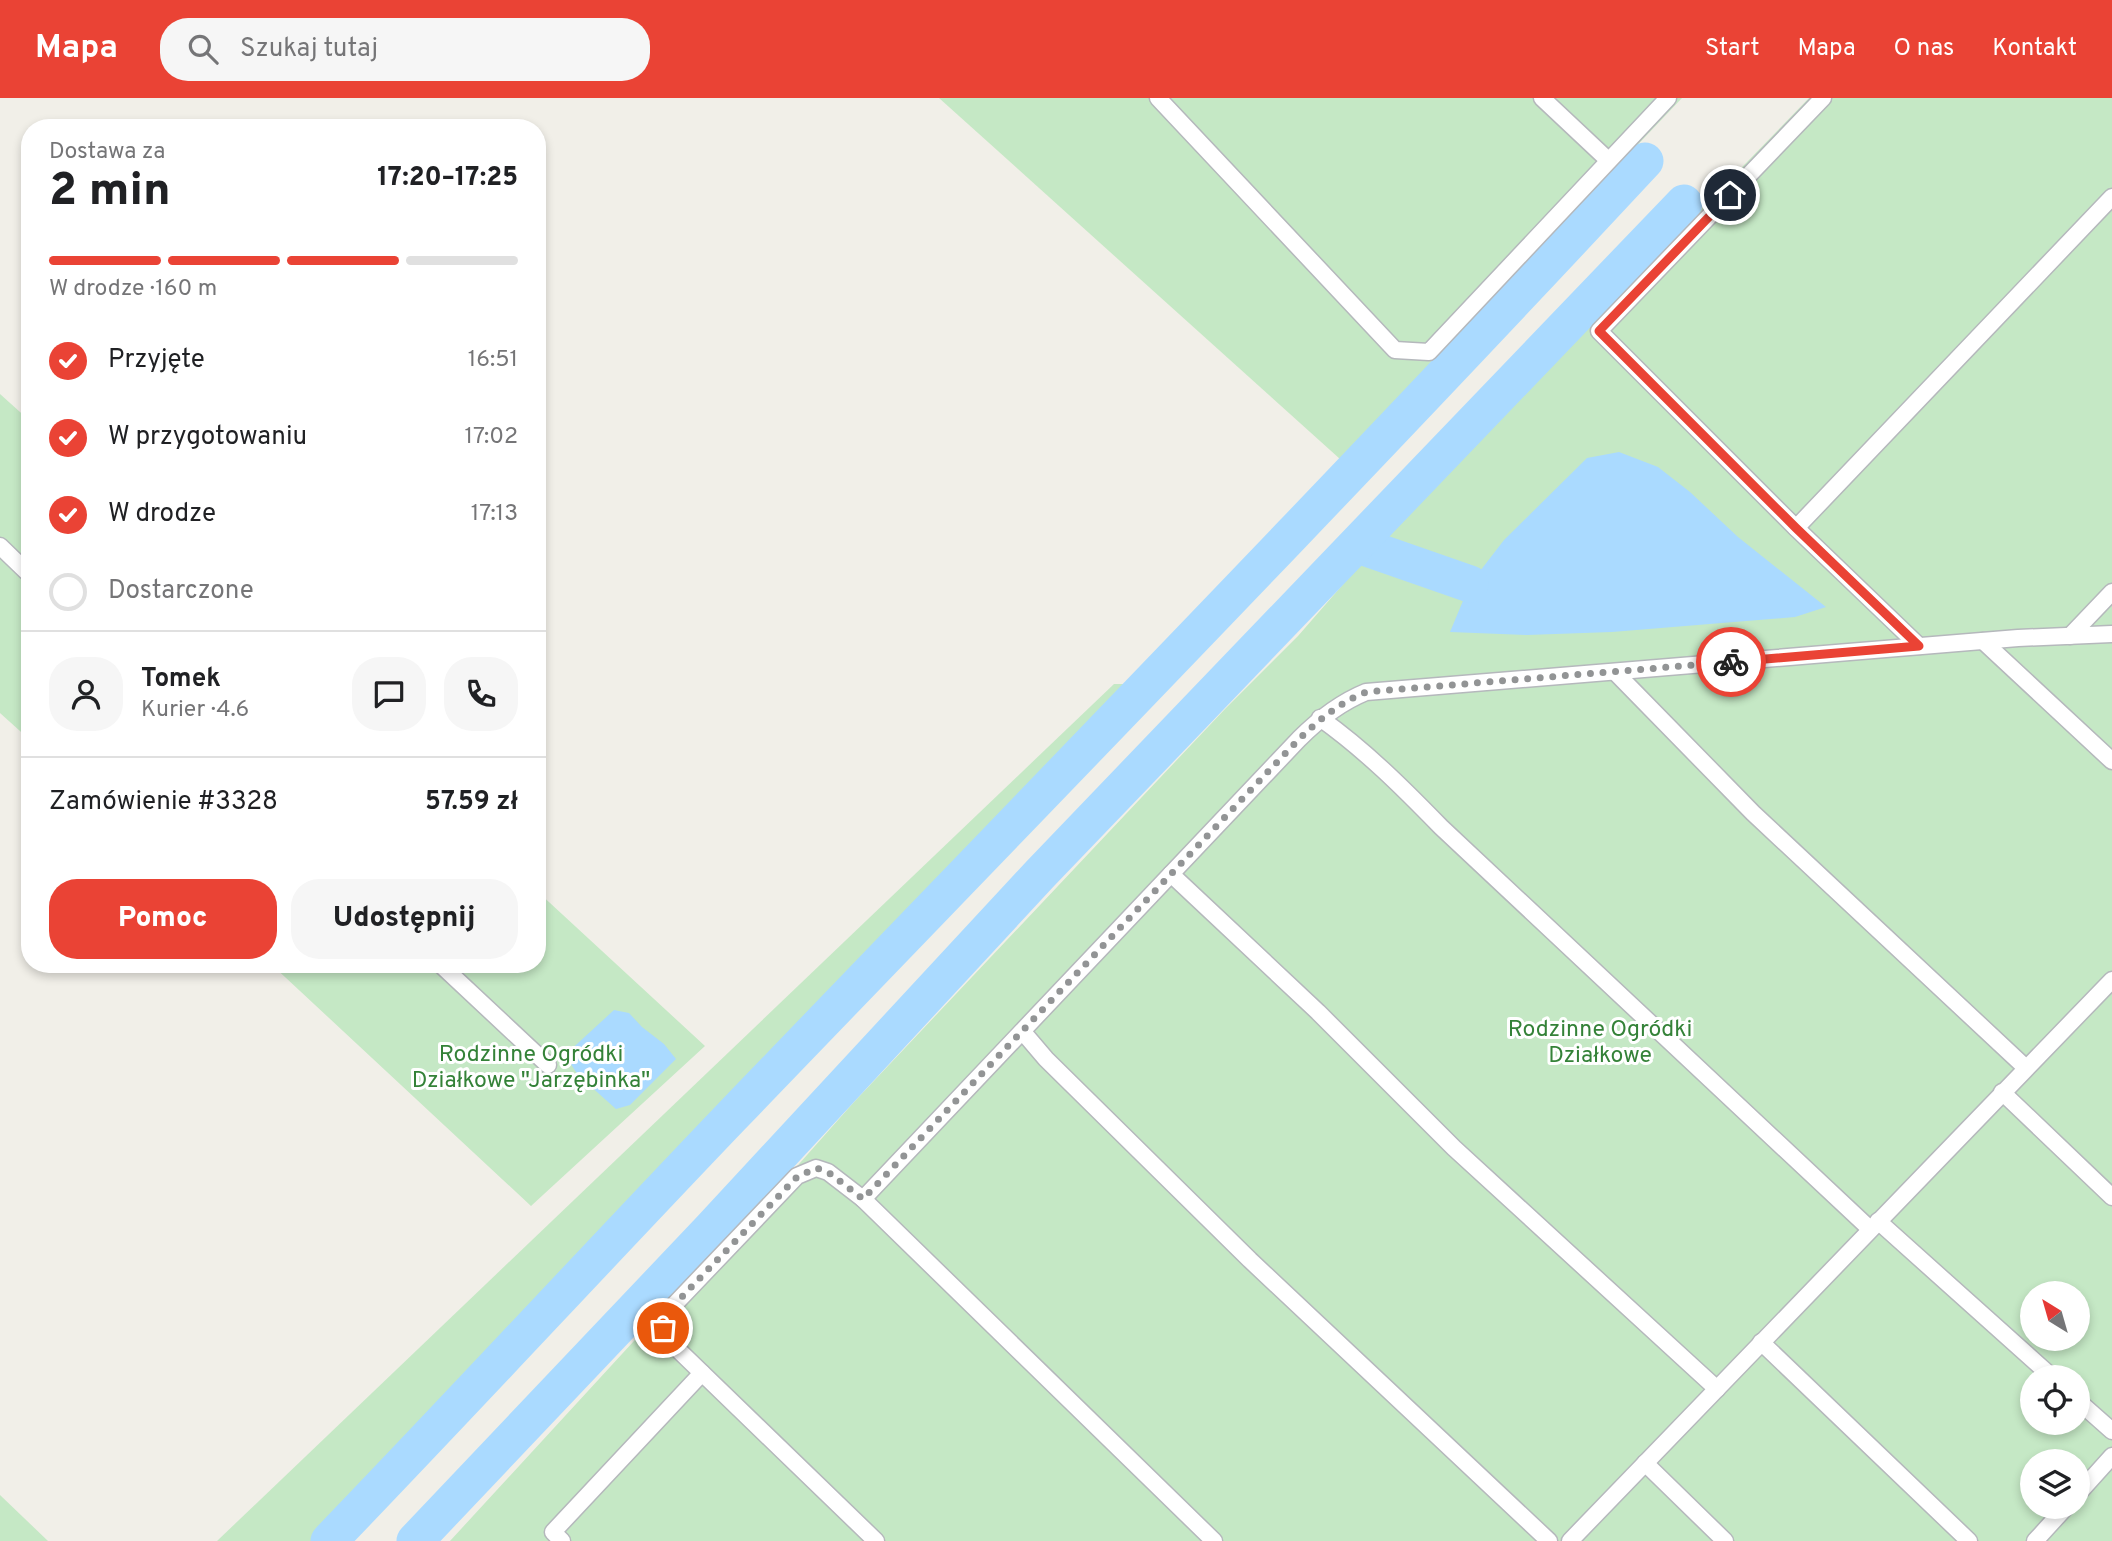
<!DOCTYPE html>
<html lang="pl">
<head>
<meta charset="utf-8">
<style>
  :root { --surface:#fff; --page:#f6f6f6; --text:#202124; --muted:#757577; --line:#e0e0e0; --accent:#ea4335 }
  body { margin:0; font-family:Overpass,sans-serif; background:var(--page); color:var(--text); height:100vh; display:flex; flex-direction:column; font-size:26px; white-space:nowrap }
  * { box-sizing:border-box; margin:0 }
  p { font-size:23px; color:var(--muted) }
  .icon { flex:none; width:38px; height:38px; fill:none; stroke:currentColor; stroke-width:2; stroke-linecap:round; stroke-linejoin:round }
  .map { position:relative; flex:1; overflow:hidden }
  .side { position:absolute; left:21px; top:21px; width:525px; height:854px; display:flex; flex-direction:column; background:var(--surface); border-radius:28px; box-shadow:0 4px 10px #0003 }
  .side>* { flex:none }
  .needle { width:46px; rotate:323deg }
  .fabs { position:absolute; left:2020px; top:1183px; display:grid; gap:14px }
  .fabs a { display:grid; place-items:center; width:70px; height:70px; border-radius:50%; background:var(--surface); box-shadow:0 4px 10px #0003; font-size:35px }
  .pin { position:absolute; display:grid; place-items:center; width:60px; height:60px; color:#fff; margin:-30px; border:4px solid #fff; border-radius:50%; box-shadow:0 2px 7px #0007 }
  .courier { position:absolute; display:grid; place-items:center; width:70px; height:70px; margin:-35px; border:5px solid #ea4335; border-radius:50%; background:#fff; color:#222; box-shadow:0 2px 9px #0007 }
  .summary em { font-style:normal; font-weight:800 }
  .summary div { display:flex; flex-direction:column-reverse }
  .summary { display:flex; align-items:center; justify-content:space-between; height:119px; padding:0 28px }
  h1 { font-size:46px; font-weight:800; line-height:52px }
  .bar { display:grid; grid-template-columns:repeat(4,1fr); gap:10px 7px; align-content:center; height:84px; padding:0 28px }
  .bar i { height:9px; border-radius:5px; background:var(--line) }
  .bar .current { background:var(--accent) }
  .bar p { grid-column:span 4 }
  .line { display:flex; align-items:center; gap:18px; padding:0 28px; border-top:2px solid var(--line) }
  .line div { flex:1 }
  .round { display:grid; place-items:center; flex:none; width:74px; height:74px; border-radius:28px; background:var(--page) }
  ol { padding:0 28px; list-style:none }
  li { display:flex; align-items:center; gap:21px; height:77px }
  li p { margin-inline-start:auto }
  li .icon { padding:7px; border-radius:50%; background:var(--accent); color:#fff; stroke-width:4 }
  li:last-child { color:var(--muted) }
  li i { width:38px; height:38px; border:4px solid var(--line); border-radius:50% }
  .primary-button { display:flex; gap:14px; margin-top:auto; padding:14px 28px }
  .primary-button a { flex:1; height:80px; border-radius:28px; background:var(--accent); color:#fff; font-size:28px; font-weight:800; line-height:80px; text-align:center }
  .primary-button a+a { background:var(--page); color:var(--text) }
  header { display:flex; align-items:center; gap:42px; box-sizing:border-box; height:98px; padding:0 35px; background:var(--accent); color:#fff }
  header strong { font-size:33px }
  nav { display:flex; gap:38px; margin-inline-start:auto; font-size:24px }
  .search { width:490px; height:63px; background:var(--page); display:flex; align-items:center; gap:18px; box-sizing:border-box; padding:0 24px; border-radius:28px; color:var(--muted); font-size:26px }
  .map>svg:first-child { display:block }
  .green { fill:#c5e8c5; fill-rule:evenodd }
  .water { fill:#aadaff }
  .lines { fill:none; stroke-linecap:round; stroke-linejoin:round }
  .canal { stroke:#aadaff; stroke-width:37 }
  .service-casing { stroke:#b5b8bc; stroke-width:19 }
  .service { stroke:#fff; stroke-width:16 }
  .done { stroke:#929495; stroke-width:7; stroke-dasharray:0 12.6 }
  .route { stroke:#ea4335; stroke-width:9 }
  .labels { text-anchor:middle; stroke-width:6; stroke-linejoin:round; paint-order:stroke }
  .park-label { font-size:23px; fill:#348238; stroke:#fff }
</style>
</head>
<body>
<header>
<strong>Mapa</strong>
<div class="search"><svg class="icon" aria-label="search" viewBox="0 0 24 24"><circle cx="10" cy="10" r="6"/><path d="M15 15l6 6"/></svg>Szukaj tutaj</div>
<nav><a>Start</a><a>Mapa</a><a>O nas</a><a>Kontakt</a></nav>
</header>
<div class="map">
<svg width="2112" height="1443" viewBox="0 0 2112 1443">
  <rect width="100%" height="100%" fill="#f1efe8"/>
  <!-- green -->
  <g class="green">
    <path d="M939,0H1682L1340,361Z"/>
    <path d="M1809,0H2112V1443H450L656,1219L674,1207L854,1004L1225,611L1298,538L1393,429ZM2032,1195H2077V1241H2032ZM2032,1279H2077V1325H2032ZM2032,1363H2077V1409H2032Z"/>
    <path d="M0,296L30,323V642L0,615Z"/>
    <path d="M1114,586H1168L338,1443H217Z"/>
    <path d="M537,793L705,948L531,1108L271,866H537Z"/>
    <path d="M0,1397L48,1443H0Z"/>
  </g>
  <!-- water -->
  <g class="water">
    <path d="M1619,354L1658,369L1690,394L1738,439L1826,509L1795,519L1612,534L1527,537L1450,534L1470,486L1504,442L1587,360Z"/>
    <path d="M614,912L629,915L642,929L664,946L676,961L630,1007L616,1011L578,977L565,957Z"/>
  </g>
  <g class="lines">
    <!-- canal -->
    <g class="canal">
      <path d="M1358,447L1470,486"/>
      <path d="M329,1443C464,1303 596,1160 731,1019C1037,701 1344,386 1645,63"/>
      <path d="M415,1443L711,1131L1040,776L1684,105"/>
    </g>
    <!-- service casing -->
    <g class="service-casing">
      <g id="service">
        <path d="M1158,0L1395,252L1429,254L1668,0"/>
        <path d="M1542,0L1608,62"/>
        <path d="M1823,0L1599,233L1796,430L1919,548"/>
        <path d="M1796,430L2112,99"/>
        <path d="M0,448L30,477"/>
        <path d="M2070,538L2112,494"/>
        <path d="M1983,543L2112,663"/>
        <path d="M1615,574L1753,715L2026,970"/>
        <path d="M1320,620C1365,652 1403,690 1441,729L1870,1131"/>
        <path d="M1171,776L1318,914L1454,1050L1717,1291"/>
        <path d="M440,866L548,967"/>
        <path d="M1023,934L1046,961L1250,1162L1549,1443"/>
        <path d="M2002,994L2112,1099"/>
        <path d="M863,1101L1299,641C1319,621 1339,605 1366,594L2018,540L2112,536"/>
        <path d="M1878,1123L2052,1279"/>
        <path d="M1761,1244L1969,1443"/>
        <path d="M2077,1302L2112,1333"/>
        <path d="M1645,1365L1725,1443"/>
        <path d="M2077,1397L2112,1358"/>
        <path d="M562,1443L553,1434L702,1275"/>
        <path d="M876,1443L667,1241L663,1230L674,1207L797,1078L816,1070L828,1074L863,1101L1214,1443"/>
        <path d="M1570,1443L2112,882"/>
        <path d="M2035,1443L2066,1409"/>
      </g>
    </g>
    <!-- service -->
    <use href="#service" class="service"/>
  </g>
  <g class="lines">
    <!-- done -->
    <path class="done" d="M663,1230L674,1207L797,1079L816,1070L828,1074L863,1101L1299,641C1320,621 1339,605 1366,594L1731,564"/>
    <!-- route -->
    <path class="route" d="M1730,97L1599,233L1796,430L1919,548L1731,564"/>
  </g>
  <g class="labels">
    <!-- park labels -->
    <g class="park-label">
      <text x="1600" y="938">Rodzinne Ogródki<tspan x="1600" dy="26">Działkowe</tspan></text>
      <text x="531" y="963">Rodzinne Ogródki<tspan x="531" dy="26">Działkowe "Jarzębinka"</tspan></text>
    </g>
  </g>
</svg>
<div class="fabs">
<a><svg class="needle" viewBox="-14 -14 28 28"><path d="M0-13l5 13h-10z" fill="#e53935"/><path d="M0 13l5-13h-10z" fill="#757577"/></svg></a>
<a><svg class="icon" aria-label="locate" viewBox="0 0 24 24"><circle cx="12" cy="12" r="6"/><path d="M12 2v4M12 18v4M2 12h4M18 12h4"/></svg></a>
<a><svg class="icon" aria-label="layers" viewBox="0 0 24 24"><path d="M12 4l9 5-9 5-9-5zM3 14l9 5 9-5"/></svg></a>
</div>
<div class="pin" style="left:663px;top:1230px;background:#ea580c"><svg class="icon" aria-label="bag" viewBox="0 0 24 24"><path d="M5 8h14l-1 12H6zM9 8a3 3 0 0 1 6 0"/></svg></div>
<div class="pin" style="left:1730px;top:97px;background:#1f2937"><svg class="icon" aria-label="home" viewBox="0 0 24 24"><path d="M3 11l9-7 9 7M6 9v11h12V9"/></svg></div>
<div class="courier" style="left:1731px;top:564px"><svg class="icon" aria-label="bike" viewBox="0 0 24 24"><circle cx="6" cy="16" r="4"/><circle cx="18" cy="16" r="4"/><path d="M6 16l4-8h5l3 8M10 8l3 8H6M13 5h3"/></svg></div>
<section class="side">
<div class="summary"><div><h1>2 min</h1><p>Dostawa za</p></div><em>17:20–17:25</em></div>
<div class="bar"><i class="current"></i><i class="current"></i><i class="current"></i><i></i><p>W drodze · 160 m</p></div>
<ol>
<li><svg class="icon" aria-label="check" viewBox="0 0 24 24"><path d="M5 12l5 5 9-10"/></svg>Przyjęte<p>16:51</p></li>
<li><svg class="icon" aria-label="check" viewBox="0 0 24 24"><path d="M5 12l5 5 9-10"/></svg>W przygotowaniu<p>17:02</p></li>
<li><svg class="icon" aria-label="check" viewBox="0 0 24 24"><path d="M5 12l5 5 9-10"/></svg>W drodze<p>17:13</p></li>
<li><i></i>Dostarczone</li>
</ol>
<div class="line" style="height:126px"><a class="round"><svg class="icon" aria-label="person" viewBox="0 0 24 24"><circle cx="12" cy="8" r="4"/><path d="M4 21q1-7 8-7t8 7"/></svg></a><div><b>Tomek</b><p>Kurier · 4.6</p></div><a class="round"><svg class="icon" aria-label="chat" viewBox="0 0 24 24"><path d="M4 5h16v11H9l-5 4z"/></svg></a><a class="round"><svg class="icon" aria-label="phone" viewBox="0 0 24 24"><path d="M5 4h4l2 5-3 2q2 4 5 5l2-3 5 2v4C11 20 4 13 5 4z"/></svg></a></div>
<div class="line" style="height:91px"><div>Zamówienie #3328</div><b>57.59 zł</b></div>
<div class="primary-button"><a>Pomoc</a><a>Udostępnij</a></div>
</section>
</div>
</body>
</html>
